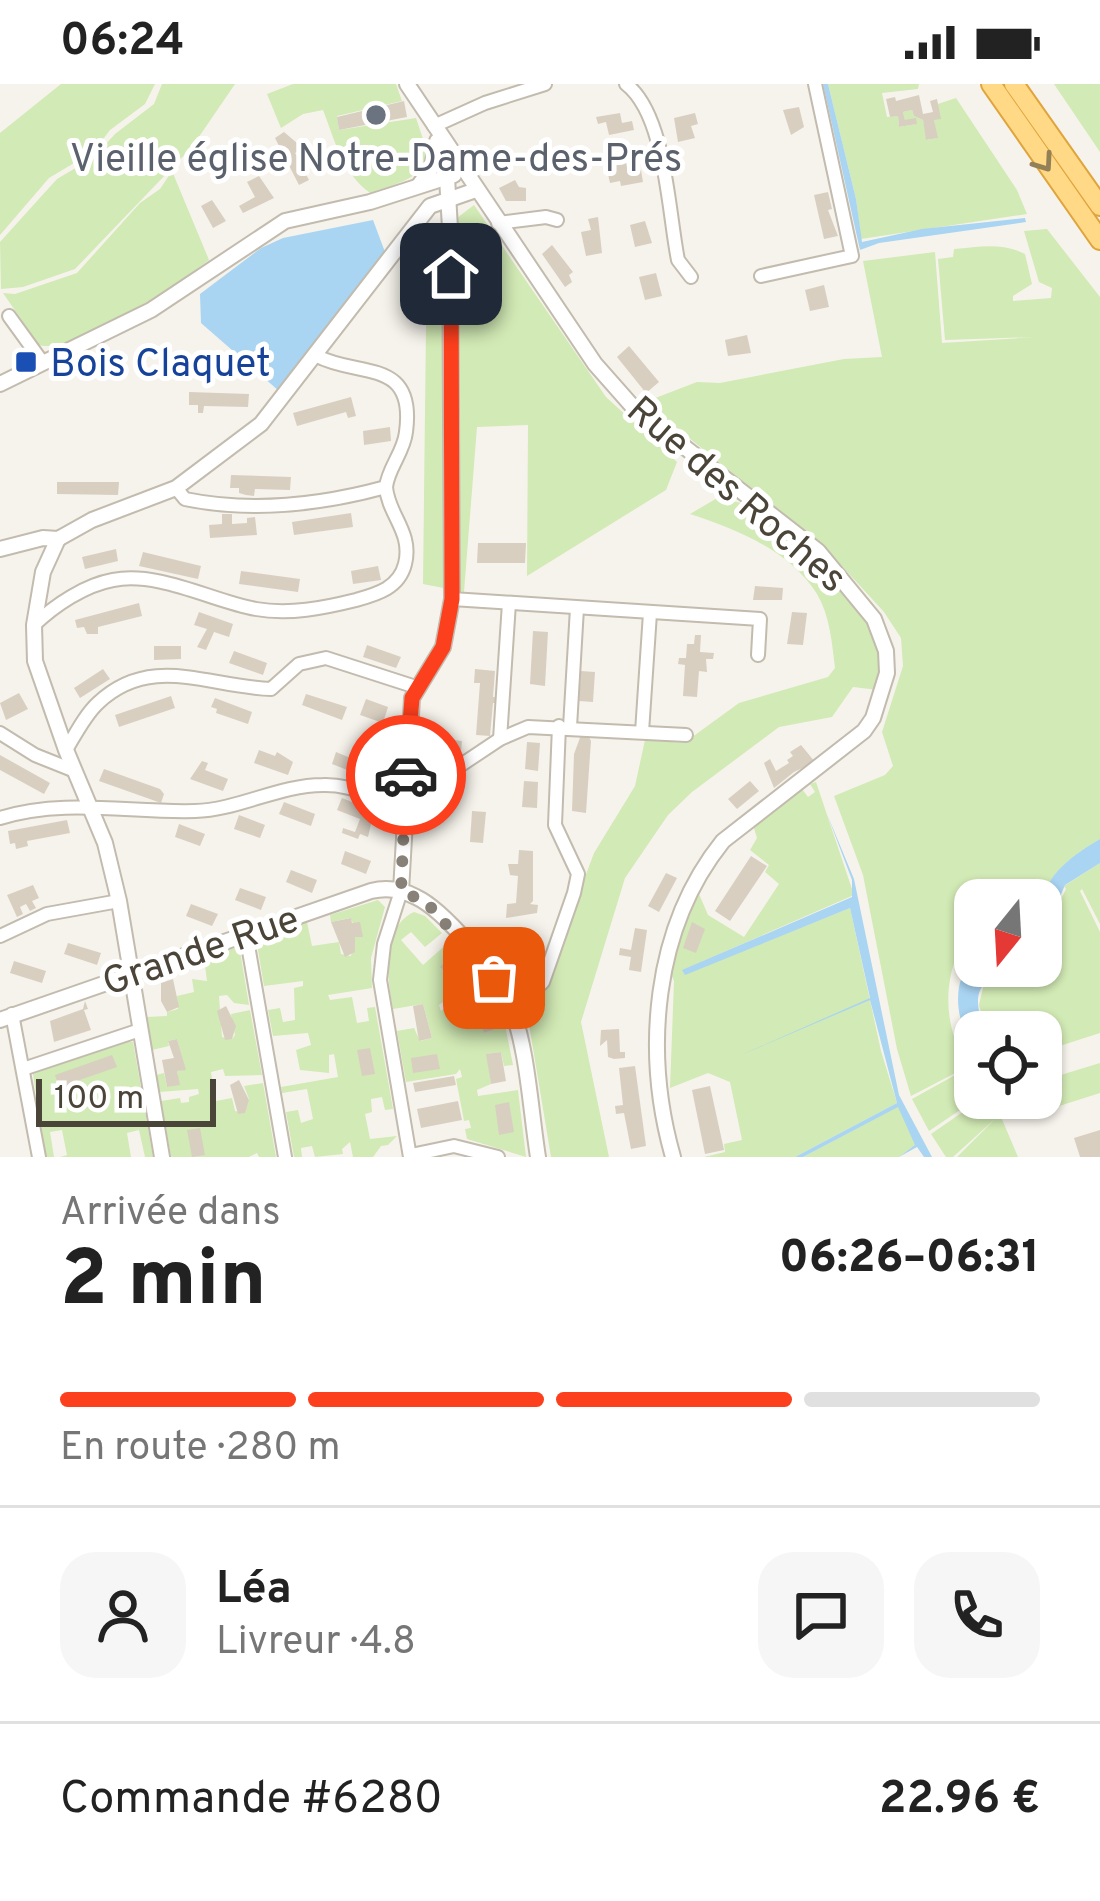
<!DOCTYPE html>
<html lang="fr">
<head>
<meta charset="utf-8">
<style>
  :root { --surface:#fff; --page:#f6f6f6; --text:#222; --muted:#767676; --line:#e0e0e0; --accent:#fc3f1d }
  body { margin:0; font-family:Overpass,sans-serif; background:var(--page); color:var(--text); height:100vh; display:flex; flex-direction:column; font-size:45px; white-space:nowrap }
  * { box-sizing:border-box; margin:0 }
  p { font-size:39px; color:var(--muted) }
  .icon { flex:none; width:66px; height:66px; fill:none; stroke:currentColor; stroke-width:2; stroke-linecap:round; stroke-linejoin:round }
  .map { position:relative; height:1073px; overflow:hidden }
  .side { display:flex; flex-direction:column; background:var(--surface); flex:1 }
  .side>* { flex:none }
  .needle { width:78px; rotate:198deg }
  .tools { position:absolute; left:954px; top:795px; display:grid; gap:24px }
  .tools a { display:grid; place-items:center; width:108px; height:108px; border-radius:24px; background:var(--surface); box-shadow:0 3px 9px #0004; font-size:60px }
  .scale { position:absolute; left:36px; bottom:30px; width:180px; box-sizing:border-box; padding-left:12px; border:6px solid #4b4439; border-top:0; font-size:33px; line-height:42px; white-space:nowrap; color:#4b4439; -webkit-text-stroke:9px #fff; paint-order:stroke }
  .pin { position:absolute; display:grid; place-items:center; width:102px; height:102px; color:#fff; margin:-51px; border-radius:24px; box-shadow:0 6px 18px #0006 }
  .courier { position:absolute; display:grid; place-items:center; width:120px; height:120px; margin:-60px; border:9px solid #fc3f1d; border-radius:50%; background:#fff; color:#222; box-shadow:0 3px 15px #0007 }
  .head em { font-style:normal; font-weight:800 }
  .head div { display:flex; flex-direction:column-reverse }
  .head { display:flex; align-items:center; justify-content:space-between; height:204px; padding:0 60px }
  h1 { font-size:78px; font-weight:800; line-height:90px }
  .bar { display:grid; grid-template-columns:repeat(4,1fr); gap:18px 12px; align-content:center; height:144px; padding:0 60px }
  .bar i { height:15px; border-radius:9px; background:var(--line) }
  .bar .current { background:var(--accent) }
  .bar p { grid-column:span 4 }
  .line { display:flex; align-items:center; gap:30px; padding:0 60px; border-top:3px solid var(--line) }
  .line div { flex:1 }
  .round { display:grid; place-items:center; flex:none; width:126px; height:126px; border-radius:36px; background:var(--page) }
  .status { display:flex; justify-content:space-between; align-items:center; height:84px; padding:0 60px; background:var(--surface); direction:ltr }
  .status svg { height:33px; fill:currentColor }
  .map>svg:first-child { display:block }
  .green { fill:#d2eab5 }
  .water { fill:#a9d4f2 }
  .building { fill:#d8cfc1 }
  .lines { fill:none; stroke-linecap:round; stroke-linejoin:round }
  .minor-casing { stroke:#c2bbae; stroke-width:16 }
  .tertiary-casing { stroke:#c2bbae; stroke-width:18 }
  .trunk-casing { stroke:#e0a43c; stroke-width:22 }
  .minor { stroke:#fff; stroke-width:12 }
  .tertiary { stroke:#fff; stroke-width:14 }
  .trunk { stroke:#ffd985; stroke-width:18 }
  .oneway { stroke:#938057 }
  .done { stroke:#878178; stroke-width:12; stroke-dasharray:0 21.6 }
  .route { stroke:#fc3f1d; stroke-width:15 }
  .worship-dot { fill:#6b7280; stroke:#fff; stroke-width:4.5 }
  .transit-dot { fill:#1a4fb4; stroke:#fff; stroke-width:4.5 }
  .labels { text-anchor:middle; stroke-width:10; stroke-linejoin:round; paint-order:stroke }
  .worship-label { font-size:39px; fill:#5b616d; stroke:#fff }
  .transit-label { font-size:39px; fill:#164399; stroke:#fff; text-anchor:start }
  .street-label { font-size:39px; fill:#4b4439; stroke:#fff }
</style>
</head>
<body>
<div class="status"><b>06:24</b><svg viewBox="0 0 49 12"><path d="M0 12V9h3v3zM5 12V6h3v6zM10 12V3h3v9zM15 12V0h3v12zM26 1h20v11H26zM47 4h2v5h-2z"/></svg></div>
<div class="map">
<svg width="1100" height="1073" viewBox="0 0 1100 1073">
  <rect width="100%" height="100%" fill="#f6f3ec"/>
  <!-- green -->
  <g class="green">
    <path d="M61,0H155L145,20L110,46L94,67L49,94L0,151V49Z"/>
    <path d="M162,0H235L192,63L75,185L23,203L1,205L0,158L57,95L94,73L115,50L154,20Z"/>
    <path d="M293,0H396L402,17L337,32L339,46L416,34L429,73C418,97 394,100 370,109C342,88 335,57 323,26L303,30L281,44L267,10Z"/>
    <path d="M828,0H919L918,5L882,9L887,33L898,32L899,43L916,40L905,36L903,28L912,26L914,32L923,36L927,56L937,54L934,36L938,20L956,14L1017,106L1027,130L861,155L856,115Z"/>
    <path d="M1054,0H1100V68Z"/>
    <path d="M172,87L209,176C181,198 70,272 39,261L3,209L15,210L77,189L140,119L160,105Z"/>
    <path d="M474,121L606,313L677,378L666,406L527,492L528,341L477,343L464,508L423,500L427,157Z"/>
    <path d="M1047,145L1100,213V755C1075,770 1042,791 1044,824L1041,816H975V861L957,870C942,911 947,945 967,983L911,1012L897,965L863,791L834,712L885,691L893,682L882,648L903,582L901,554L884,528L829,468L645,318L697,298L720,299L844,275L882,273L863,177L935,168L942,259L1036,253L945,256L938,175L953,173L954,165C979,163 1002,158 1025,170L1032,200L1013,212V217L1051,214L1052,204L1039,198L1024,147Z"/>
    <path d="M719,413L748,421L807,470L850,513L873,547L884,583L878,606L853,603L832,633L779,643L692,708L668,731L625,794L581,938L609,1073H551L526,922L538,919L594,769L635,702L645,656L684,659L739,619L828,593L835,584C832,559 830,532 817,510C789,466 736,445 690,430Z"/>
    <path d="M816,698L854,811L683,886L685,890L850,824L881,967L897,1019L795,1073H704L725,1068L724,1060L742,1056L730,998L708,989L670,1004L674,897L671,890L680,852L699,810L708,831L744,853L779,800L765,788L769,781L750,766L757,754L753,741L802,705L808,713L815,708L810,700Z"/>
    <path d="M1100,779V840L1082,805L1080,807L1100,848V949L1041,968V948H986L979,921L985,895L1017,882H1041V857L1066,805L1064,802Z"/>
    <path d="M378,816L385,823L371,874L372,904L328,911L330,916L352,913L357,939L369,937L367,924L375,923L393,1025L385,1026L382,1013L371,1015L372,1028L365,1030L370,1055L397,1052L388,1061L381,1062L373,1073H353L350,1058L342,1065L343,1070L315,1073L312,1062L301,1064L302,1073H294L286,1028L298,1026L301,1039L313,1035L307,1005L282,1009L281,1003L338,993L334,970L329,971V989L300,986L296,966L311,961L308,949L273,952L268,926L280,924L283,938L295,936L294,904L303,902V897L264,902L257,860L264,853L307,838L312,862L339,858L341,870L351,872L355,853H362L350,834L331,838L330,831Z"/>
    <path d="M414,828L425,832L442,849L425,863L411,848L401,856L423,881L450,857L479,889L472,895L452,873L441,884L461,905L439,921L441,927L484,895L488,900L469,913L484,949L497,944L492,930L502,926L513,981L504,982L501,968L487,970L491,1000L477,1006L478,1012L518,1006L526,1073L467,1055L465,1045L471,1044L469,1036L464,1037L456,995L462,993L460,985L456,990L406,998L397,947L414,944L420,957L432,954L423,920L393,925C387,896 381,843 414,828Z"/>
    <path d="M234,864L240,867L249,921L234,919L227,911L219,912L222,953L232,955L235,951L231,930L250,926L262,991L225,992L223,985L211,988L214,1008L210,1015L212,1022L216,1017L232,1014L235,1027L244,1029L249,1015L244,1002L263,999L276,1073H259L257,1069L249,1073H171L161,1017L180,1014L181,1019L189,1018V1013L199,1010L198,1005L159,1008L156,991L164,989L167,1003L179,1000L177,987L185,985L177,955L168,957L169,962L152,966L146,933L167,932V928L178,925L177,912L194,908L192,895L207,897L204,874Z"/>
    <path d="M127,957L133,958L153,1073H145L139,1046L127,1049L131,1073H60L67,1071L62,1046L50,1048L54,1073H46L33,990Z"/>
    <path d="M1100,979V1009L1034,1030L1027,1014H1041V997Z"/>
    <path d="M975,980V1014H978L929,1047L912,1015Z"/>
    <path d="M983,1014H993L1018,1073H957L996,1034L953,1073H946L931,1050Z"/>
    <path d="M899,1022L916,1061L899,1073H803Z"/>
  </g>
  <!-- water -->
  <g class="water">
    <path d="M823,0H828L856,115L862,158L922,145L1025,134L1026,138L879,159L860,166Z"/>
    <path d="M373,136L385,168L279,307L201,239L200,210L261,164L283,154Z"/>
    <path d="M827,730L854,795L899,1011L932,1073H924L917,1063L899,1073L915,1061L898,1023L803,1073H795L897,1019L870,916L741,971L870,914L850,824L685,891L682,886L852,813V796Z"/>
    <path d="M1100,755V779L1065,801L1041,857V823H1044C1041,792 1076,769 1100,755Z"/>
    <path d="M975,874V882H1017C979,895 969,908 986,948H975V966C956,940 949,897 975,874Z"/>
  </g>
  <!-- building -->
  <g class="building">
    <path d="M919,11L923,30L933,28L930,17L937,15L941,35L934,36L938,54L926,56L923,36L914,32L912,26L903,28L905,36L916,34L917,40L899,43L898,32L890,33L886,15L895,13L896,17Z"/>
    <path d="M404,17L407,33L339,46L337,33Z"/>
    <path d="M799,23L804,43L791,51L783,26Z"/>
    <path d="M620,29L622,39L632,37L634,46L609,51L606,38L598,40L596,33Z"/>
    <path d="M695,29L698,40L691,42L695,54L678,58L674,34Z"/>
    <path d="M284,48L297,59L300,66L295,69L297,72L313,66L317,77L312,79L310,74L299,77L309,96L299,101L275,54Z"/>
    <path d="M626,78L628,89L641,86L643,98L621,102L620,97L610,99L606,81Z"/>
    <path d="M259,92L274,114L243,129L239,122L255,113L247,98Z"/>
    <path d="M515,96L519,103L526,104V117H506L499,104Z"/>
    <path d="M828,108L832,125L828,126L838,152L824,155L814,111Z"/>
    <path d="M212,116L226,137L213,144L201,122Z"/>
    <path d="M598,133L602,169L586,172L581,148L591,146L588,135Z"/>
    <path d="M645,137L652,159L635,163L630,141Z"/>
    <path d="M552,161L573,188L569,191L572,198L565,203L542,170Z"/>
    <path d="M656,189L662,212L645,216L639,193Z"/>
    <path d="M824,201L829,223L810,227L805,206Z"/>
    <path d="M747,251L751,269L728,272L725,256Z"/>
    <path d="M629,262L659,298L646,309L617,273Z"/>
    <path d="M189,308L249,310L248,323L204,322L203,329H198V321H189Z"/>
    <path d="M351,313L356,332L348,334L346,328L297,342L293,329Z"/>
    <path d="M390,343L391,357L364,361L363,347Z"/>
    <path d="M231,391L291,393L290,406L255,405L254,412L246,411L239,409V404H230Z"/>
    <path d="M57,398H119L118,411L57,410Z"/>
    <path d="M351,429L353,443L294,451L292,438Z"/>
    <path d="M222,430H232V440L247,439V434L255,433L257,451L210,454L209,441L222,440Z"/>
    <path d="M478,459H526L525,479H477Z"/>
    <path d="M116,465L118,477L85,485L82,473Z"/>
    <path d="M143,468L201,482L198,495L139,482Z"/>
    <path d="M378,482L381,496L353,500L351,487Z"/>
    <path d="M241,487L300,495L298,508L239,500Z"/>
    <path d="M755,502L783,504L782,516H753Z"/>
    <path d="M139,519L142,532L98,543V550H87L84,543L77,544L75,536Z"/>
    <path d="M199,528L233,540L229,553L214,548L206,566L197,563L207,545L194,541Z"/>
    <path d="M792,528L807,529L803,561L787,560Z"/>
    <path d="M533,547L548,548L545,602L530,600Z"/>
    <path d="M695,551H701L700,568L714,569L713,575H706L707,588L699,587L697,613L683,612L685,581L678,580L679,574H686L687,560H694Z"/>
    <path d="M367,561L401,573L396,584L363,573Z"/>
    <path d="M154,562H181V575L154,576Z"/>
    <path d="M234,567L267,579L263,591L229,579Z"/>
    <path d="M103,585L110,595L80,614L74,604Z"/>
    <path d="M475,585L495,587L493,613H499V619H493L490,652L476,651L480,599H474Z"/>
    <path d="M581,587L595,588L593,618L579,617Z"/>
    <path d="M19,609L28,625L6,636L0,619Z"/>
    <path d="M306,610L347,623L342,636L302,621Z"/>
    <path d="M171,612L175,624L119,643L115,631Z"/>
    <path d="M215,614L252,628L248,640L216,629L217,625L211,623Z"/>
    <path d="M366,615L388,623L383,639L360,631Z"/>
    <path d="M581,651H588L591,657L586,729L572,727L574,670Z"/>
    <path d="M453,656L462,657L461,668L445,671L444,677L422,675L423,661L446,663Z"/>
    <path d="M527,658L540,659L538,687L525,685Z"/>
    <path d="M801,661L815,678L794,688L774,704L764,679L770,675L776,687L789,679L787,676L793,672L790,668Z"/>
    <path d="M259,666L275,672L277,668L293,678L288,691L254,679Z"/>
    <path d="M336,668L353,675L355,670L361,672L359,677L370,681L365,693L332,680Z"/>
    <path d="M0,671L50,699L44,710L0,686Z"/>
    <path d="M202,677L208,679L205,686L228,695L223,707L190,695Z"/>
    <path d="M104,685L160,705L164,710L161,719L99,697Z"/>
    <path d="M524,697L538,698L537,724L522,723Z"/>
    <path d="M750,697L759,707L737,725L728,715Z"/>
    <path d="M342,714L374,727L368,753L360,750L358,755L342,749L343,744L355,748L360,735L337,726Z"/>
    <path d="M284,718L315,730L311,742L279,730Z"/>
    <path d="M472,727L486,728L483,759L470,758Z"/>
    <path d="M239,731L265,741L260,754L234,745Z"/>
    <path d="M67,736L70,749L27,757L28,762L16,765L15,759L10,760L8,747Z"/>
    <path d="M179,740L205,750L200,762L175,753Z"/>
    <path d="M519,766L533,767V817L530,820L538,821L537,829L506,834L507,820L516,819L518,792L510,791L508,780H518Z"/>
    <path d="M345,767L371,777L366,790L341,780Z"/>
    <path d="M751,772L767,782L730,837L715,827Z"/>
    <path d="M291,786L317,796L312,809L286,798Z"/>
    <path d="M666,789L677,794L659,828L648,822Z"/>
    <path d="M33,801L39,814L32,817L36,824L30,827L26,820L20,823L23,830L17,833L7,811Z"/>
    <path d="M240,804L266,813L261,826L235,816Z"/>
    <path d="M191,820L218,830L212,842L186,832Z"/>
    <path d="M351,834L352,839L360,838L363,853H355V868L345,873L331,838Z"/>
    <path d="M692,838L705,845L696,869L683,864Z"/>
    <path d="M635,844L647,846L641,888L629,886L631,873L619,871L620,864L631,866Z"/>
    <path d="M68,859L101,869L97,881L64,870Z"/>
    <path d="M452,872L472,895L461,905L440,883Z"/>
    <path d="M14,877L46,887L42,899L10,889Z"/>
    <path d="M173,895L179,923L167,928L161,917V899Z"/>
    <path d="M487,916L498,944L484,949L472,922Z"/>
    <path d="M85,917L88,925L84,926L91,946L54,958L50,937L83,925Z"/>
    <path d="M423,920L432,954L419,957L413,922Z"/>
    <path d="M226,922L236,942L232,955L225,956L217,927Z"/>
    <path d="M619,945L620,968H625V974L614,975L608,973L607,956L600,962L601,946Z"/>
    <path d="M177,955L186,986L177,987L180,1001L167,1003L162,976L174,974L168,957Z"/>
    <path d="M370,964L375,990L362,992L357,966Z"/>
    <path d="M501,968L506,997L491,1000L486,970Z"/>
    <path d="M437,970L440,985L413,989L411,974Z"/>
    <path d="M112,971L117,983L74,998L77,1006L62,1011L55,991Z"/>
    <path d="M635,982L646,1062L631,1065L624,1029L616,1030L615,1022L623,1021L619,984Z"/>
    <path d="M454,992L456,1001L415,1008L413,999Z"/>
    <path d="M239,996L249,1016L245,1029L238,1030L230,1001Z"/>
    <path d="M710,1002L724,1066L705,1070L692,1006Z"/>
    <path d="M458,1017L462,1036L421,1044L417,1025Z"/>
    <path d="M509,1018L514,1048L499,1051L495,1021Z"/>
    <path d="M200,1044L205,1071L192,1073L187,1046Z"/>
    <path d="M1100,1046V1073H1080L1074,1054Z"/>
  </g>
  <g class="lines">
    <!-- minor casing -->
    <g class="minor-casing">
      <g id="minor">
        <path d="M626,0C666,31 668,127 678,176L691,193"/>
        <path d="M434,42L485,19L545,0"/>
        <path d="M498,139L546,133L557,136"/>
        <path d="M761,192L852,172L815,0"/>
        <path d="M9,232L43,279"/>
        <path d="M176,404L185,415C253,429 320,421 386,403C388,384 404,368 406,348C416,273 358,294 317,272"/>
        <path d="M452,515L760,535L758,571"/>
        <path d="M34,541C55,521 85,501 113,496C159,487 212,517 256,525C289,531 324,524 356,516C377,510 399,504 405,480C413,448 388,431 386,403"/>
        <path d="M570,643L577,524"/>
        <path d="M642,648L650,529"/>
        <path d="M0,649L35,671L75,687"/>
        <path d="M500,655L509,519"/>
        <path d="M66,666C75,651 85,631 98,619C151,569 208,603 271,605L299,580L326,574L419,604"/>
        <path d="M0,734C65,714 129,729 195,727C238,726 279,701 323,701C352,700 376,715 404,719L500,655L528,643L686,651"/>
        <path d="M401,807L384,860L380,896L410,1073"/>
        <path d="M246,850L285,1073"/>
        <path d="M0,852L47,830L119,817"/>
        <path d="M509,917L531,909L543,898L574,809L578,790L555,741L559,642"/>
        <path d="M12,930L39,1073"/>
        <path d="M23,985L140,946"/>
        <path d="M411,1071L454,1062L498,1073"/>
      </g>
    </g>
    <!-- tertiary casing -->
    <g class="tertiary-casing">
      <g id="tertiary">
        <path d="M407,0L595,280L633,323L818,467L874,535L886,567L887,589L873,634L864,647L723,757C653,844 643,968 673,1073"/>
        <path d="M419,101L432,83L437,57"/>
        <path d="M0,300L151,226L285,137L370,118L454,91"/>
        <path d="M58,455L43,488L34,541L35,577L66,666L105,759L119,817L162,1073"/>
        <path d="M0,465L43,454L58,455L92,436L176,404L261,340L430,122L476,106"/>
        <path d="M401,807L412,614L443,563L452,515L450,144L445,60"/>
        <path d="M0,936L371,807C387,803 401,805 416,813C444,826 497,889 509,917C528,964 530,1023 538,1073"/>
      </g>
    </g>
    <!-- trunk casing -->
    <g class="trunk-casing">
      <g id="trunk">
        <path d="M991,0L1100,156"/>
        <path d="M1014,0L1100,122"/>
      </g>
    </g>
    <!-- minor -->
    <use href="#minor" class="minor"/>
    <!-- tertiary -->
    <use href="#tertiary" class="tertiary"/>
    <!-- trunk -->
    <use href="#trunk" class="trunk"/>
  </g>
  <!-- one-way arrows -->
  <defs><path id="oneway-chevron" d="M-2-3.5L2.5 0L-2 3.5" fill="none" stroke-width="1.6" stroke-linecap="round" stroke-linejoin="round" transform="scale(3)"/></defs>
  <use class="oneway" href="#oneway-chevron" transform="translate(1044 79) rotate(55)"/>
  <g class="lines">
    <!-- done -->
    <path class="done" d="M406,691L401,807L426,818L494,894"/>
    <!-- route -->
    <path class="route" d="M406,691L412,614L443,563L452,515L451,190"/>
  </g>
  <!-- markers -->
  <circle class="worship-dot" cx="376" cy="31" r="12"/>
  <rect class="transit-dot" x="14" y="266" width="24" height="24" rx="6"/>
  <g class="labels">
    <!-- worship labels -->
    <g class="worship-label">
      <text x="376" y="87">Vieille église Notre-Dame-des-Prés</text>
    </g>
    <!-- transit labels -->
    <g class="transit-label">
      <text x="50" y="292">Bois Claquet</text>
    </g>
    <!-- street labels -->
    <g class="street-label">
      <text transform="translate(738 409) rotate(41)" y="14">Rue des Roches</text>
      <text transform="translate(200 865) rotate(-19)" y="14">Grande Rue</text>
    </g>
  </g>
</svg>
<div class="tools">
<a><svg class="needle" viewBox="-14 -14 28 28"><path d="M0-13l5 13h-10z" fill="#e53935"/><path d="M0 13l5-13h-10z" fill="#767676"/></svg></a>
<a><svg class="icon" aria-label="locate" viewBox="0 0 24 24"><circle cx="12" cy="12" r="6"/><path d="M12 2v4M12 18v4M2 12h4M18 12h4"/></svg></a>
</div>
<div class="scale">100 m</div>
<div class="pin" style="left:494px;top:894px;background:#ea580c"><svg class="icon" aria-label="bag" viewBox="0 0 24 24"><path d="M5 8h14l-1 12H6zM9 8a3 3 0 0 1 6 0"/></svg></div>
<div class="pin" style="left:451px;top:190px;background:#1f2937"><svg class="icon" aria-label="home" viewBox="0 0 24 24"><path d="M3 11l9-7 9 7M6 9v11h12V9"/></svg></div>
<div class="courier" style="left:406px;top:691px"><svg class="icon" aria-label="car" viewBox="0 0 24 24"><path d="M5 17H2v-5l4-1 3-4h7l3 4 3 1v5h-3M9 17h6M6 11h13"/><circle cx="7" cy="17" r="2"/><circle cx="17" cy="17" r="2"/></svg></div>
</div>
<section class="side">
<div class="head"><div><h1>2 min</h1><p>Arrivée dans</p></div><em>06:26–06:31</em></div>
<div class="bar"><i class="current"></i><i class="current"></i><i class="current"></i><i></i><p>En route · 280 m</p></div>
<div class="line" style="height:216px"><a class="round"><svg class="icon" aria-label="person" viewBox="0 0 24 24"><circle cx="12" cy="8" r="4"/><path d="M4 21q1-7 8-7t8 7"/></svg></a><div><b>Léa</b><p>Livreur · 4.8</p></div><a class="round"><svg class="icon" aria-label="chat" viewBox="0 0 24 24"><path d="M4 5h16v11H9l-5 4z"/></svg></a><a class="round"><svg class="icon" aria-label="phone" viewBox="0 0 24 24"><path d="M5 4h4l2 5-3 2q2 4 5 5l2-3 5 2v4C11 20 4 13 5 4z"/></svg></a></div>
<div class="line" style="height:156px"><div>Commande #6280</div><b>22.96 €</b></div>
</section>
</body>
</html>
